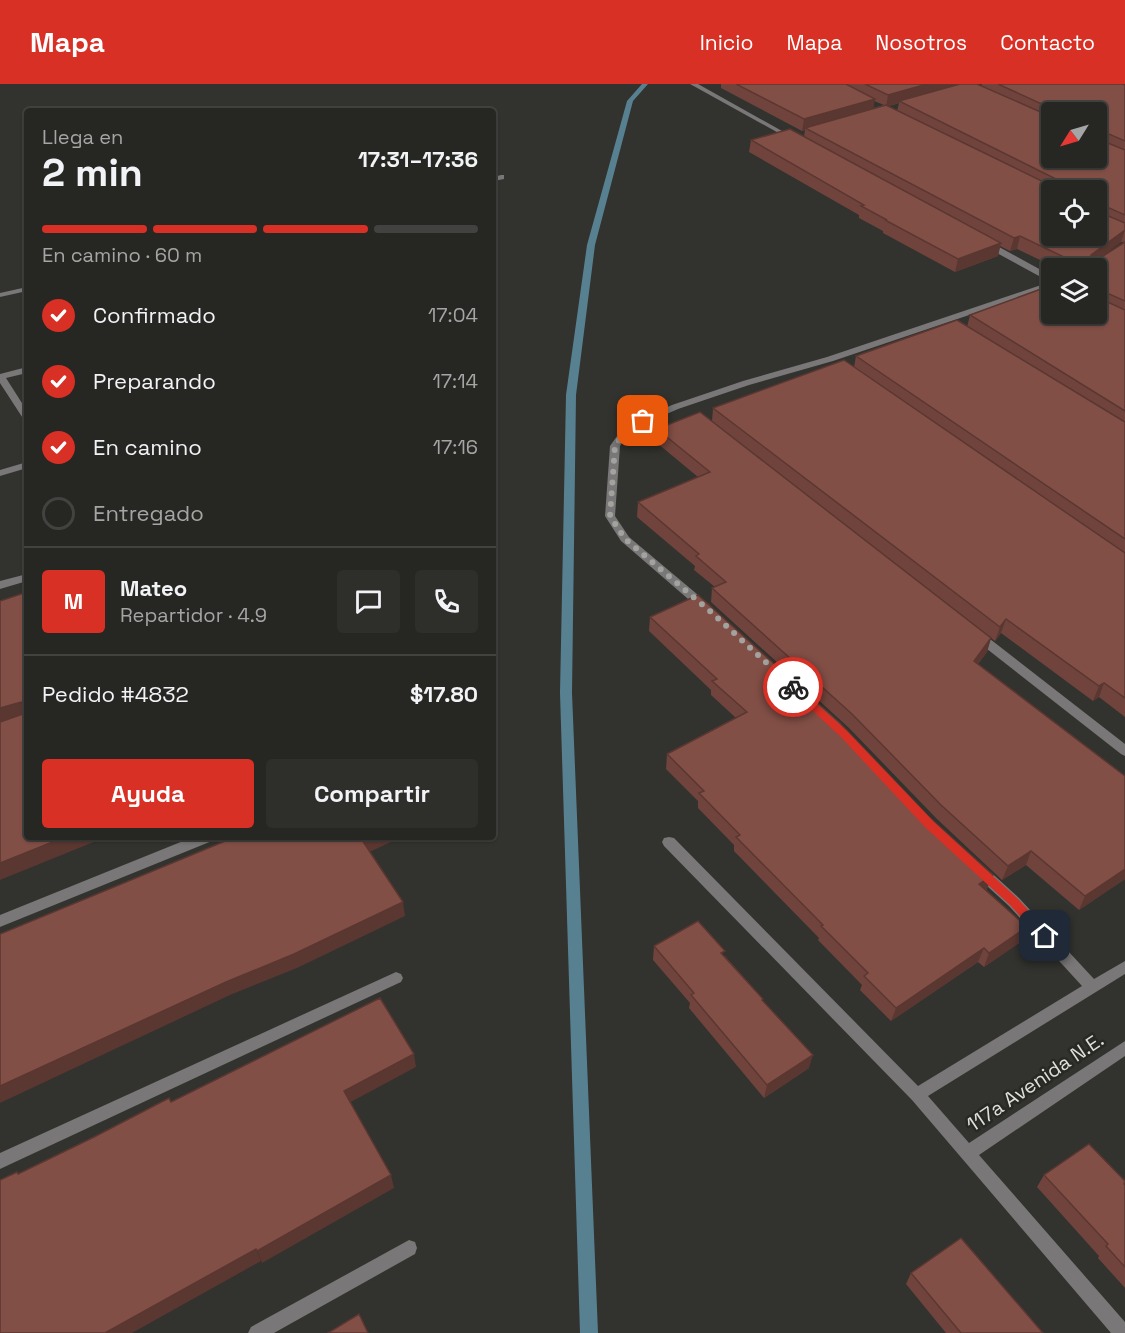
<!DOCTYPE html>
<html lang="es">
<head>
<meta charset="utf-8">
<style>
  :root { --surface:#262622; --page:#2e2e2a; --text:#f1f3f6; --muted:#a4a5a5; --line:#424340; --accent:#d93025 }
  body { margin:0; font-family:"Space Grotesk",sans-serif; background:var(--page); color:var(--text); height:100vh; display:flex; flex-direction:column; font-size:22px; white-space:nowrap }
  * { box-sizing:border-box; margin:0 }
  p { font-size:20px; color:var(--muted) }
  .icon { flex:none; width:33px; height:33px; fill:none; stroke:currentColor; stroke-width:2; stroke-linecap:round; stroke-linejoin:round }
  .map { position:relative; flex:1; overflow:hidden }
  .panel { position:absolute; left:24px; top:24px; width:472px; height:732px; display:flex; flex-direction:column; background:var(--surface); border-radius:6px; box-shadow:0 2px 4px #0004,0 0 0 2px var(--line) }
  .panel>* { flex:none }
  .needle { width:39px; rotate:233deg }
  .fabs { position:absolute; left:1041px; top:18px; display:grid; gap:12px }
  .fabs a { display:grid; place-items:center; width:66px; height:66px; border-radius:6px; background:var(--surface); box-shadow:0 2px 4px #0004,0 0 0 2px var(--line); font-size:30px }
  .pin { position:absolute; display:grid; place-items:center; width:51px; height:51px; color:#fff; margin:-26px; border-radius:12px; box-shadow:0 3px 9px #0006 }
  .courier { position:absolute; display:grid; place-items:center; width:60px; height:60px; margin:-30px; border:4px solid #d93025; border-radius:50%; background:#fff; color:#222; box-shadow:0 2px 8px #0007 }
  .headline em { font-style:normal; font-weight:700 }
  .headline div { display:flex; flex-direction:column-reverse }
  .headline { display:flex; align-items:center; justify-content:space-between; height:102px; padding:0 18px }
  h1 { font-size:39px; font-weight:700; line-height:45px }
  .bar { display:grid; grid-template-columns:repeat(4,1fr); gap:9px 6px; align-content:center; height:72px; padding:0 18px }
  .bar i { height:8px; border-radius:4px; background:var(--line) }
  .bar .current { background:var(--accent) }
  .bar p { grid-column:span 4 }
  .line { display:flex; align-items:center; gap:15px; padding:0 18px; border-top:2px solid var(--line) }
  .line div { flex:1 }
  .round { display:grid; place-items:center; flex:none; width:63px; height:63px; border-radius:6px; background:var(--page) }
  ol { padding:0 18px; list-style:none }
  li { display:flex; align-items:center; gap:18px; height:66px }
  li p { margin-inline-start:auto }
  li .icon { padding:6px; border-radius:50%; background:var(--accent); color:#fff; stroke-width:4 }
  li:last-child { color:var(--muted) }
  li i { width:33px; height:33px; border:3px solid var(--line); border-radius:50% }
  .cta { display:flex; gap:12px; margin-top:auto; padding:12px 18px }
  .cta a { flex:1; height:69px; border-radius:6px; background:var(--accent); color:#fff; font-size:24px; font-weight:700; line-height:69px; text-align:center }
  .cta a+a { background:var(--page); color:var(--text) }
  header { display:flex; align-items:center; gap:36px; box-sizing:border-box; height:84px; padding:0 30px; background:var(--accent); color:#fff }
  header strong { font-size:28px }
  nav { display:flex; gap:33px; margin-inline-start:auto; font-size:21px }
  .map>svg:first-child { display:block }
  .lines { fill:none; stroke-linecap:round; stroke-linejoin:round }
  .stream { fill:#578190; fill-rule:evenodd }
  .minor { fill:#797777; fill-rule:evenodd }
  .wall { fill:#70443c; fill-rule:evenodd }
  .shaded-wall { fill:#5b3731 }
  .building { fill:#824f46; stroke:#5b3731; stroke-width:1.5; fill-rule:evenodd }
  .route { fill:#d93025 }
  .done { stroke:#a2a29e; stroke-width:6; stroke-dasharray:0 10.8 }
  .labels { text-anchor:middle; stroke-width:5; stroke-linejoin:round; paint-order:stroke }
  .near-street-label { font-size:20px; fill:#dededb; stroke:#282824 }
</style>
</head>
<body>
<header>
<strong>Mapa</strong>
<nav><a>Inicio</a><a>Mapa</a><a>Nosotros</a><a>Contacto</a></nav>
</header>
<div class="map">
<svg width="1125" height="1249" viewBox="0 0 1125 1249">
  <rect width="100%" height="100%" fill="#32322e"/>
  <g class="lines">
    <!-- stream -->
    <path class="stream" d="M642,0H648L633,17L595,161L576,311L572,609L598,1249H580L560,609L566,311L587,161L627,17Z"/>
    <!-- minor -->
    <g class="minor">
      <path d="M690,0H698L798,56L793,57Z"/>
      <path d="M501,91H504V95L494,97V93Z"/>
      <path d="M984,158H990L1052,192V203L833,277L749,301L678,325L630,346L620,362L615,432L629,453L710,521L712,524L710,527H702L621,457L605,432L610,362L624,342L672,321L743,297L827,273L1050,198L984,162Z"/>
      <path d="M27,203V207L0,213V209Z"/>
      <path d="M27,283V289L6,294L27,327V337L24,336L0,299V290Z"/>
      <path d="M27,378V384L0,392V386Z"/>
      <path d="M27,490V497L0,505V497Z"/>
      <path d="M977,547L981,548L1125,660V672L1121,670L973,554L971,551Z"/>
      <path d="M193,753H214L212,757L0,843V831Z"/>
      <path d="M669,753L674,754L918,1002L1082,902L1009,822L975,791L973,787L975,783L980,782L985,783L1019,814L1094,895L1125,877V890L928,1012L969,1059L1125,957V972L979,1071L1125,1238V1249H1111L912,1016L664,762L662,758L664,754Z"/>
      <path d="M396,888L401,890L403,894L401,898L0,1085V1069Z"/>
      <path d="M409,1156L415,1158L417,1164L415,1170L274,1249H248L251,1243Z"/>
    </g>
  </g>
  <!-- wall -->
  <g class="wall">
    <path d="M721,0H977L981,2L982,0H1125V158H1121L1099,174L1125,158V633L1099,613L1093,617L1001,549L995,557L991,554L987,568L978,580L1125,795L1079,826L1026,781L1002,796L937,735L849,644L711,518L712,504L715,503L694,486L695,482L637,433L638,418L698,393L657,359V345L712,337L713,324L854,283L856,272L967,243L970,231L1096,184H1057L1017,165L1010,167L1000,162L998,172L955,188L883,149V147L859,134V131L749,68L751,56L804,53L805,46L802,47L721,4ZM874,17L884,21L873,24ZM899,19L897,27L888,22L893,21ZM1052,28H1096L1052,74Z"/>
    <path d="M650,533L987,805L986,806L1027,843L1022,857L984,883L978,878L891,937L860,906L862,901L818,856L819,854L734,767V761L698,724V717L666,685L667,670L736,634L711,611V606L649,547Z"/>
    <path d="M654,862L725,872L763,915V917L809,984L764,1014L689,924L690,919L653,876Z"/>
    <path d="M1044,1091L1125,1097V1204L1098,1174L1099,1172L1037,1103Z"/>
    <path d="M911,1189L1043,1249H946L906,1200Z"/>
  </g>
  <!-- shaded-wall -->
  <g class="shaded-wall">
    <path d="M927,0H964L899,17V19L886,23L888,11Z"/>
    <path d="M875,15L873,26L805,44V46L802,47L804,35Z"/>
    <path d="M1125,146L1121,158L1087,184L1091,171Z"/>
    <path d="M1020,152L1017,165L1010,167L1014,154Z"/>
    <path d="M1001,159L998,172L955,188L958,175Z"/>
    <path d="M1006,535L1001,549L995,557L1000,543Z"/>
    <path d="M991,554L987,568L969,591L974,577Z"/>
    <path d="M1104,599L1099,613L1093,617L1099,602Z"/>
    <path d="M21,618L26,632L0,641V624Z"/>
    <path d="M65,753H106L0,796V779Z"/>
    <path d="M368,753H402L365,770L362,756Z"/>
    <path d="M1031,767L1026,781L1002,796L1008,782Z"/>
    <path d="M1125,785V795L1079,826L1085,812Z"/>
    <path d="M993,791L987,805L974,814L979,800Z"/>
    <path d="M403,818L405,832L297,884L230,911L0,1019V1002L226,898Z"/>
    <path d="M1027,843L1022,857L984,883L989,869Z"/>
    <path d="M984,864L978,878L891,937L896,924Z"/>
    <path d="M414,970L416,983L347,1020L344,1007Z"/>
    <path d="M813,971L809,984L764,1014L767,1001Z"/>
    <path d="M391,1091L394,1104L262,1179L257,1167Z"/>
    <path d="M256,1165L261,1177L132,1249H105Z"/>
  </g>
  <!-- building -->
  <g class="building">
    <path d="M736,0H846L875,15L804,35Z"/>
    <path d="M865,0H927L888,11Z"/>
    <path d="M960,0H977L1052,33V74H1096V28H1057V27L998,0H1123L1125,1V57L1100,46L1097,48L1098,55L1125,66V131L1098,119L1099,128L1125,139V146L1091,171L1100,174L1125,158V217L1098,205L1099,214L1125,226V327L970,231L1052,201V230H1096V184H1087L1020,152L1014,154L805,44L886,21L1056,104V95L899,17ZM1052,106H1096V152H1052Z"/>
    <path d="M790,45L1001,159L958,175L885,136H887L861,122L864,121L751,56Z"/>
    <path d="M957,236L1125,338V455L856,272Z"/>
    <path d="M844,276L1125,469V614L1104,599L1099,602L1006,535L1000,543L713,324Z"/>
    <path d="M700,328L991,554L974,577L1125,692V785L1085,812L1031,767L1008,782L941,721L852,630L712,504L726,498L696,472L699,470L638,418L710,388L657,345Z"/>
    <path d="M27,508V753H65L0,779V638L23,630L24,620L21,618L0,624V517Z"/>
    <path d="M698,511L840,639L928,732L993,791L979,800L1027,843L989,869L984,864L896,924L864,892L868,889L821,842L823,841L736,753L740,751L699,709L704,707L667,670L747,628L712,597L717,595L650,533Z"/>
    <path d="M235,753H368L362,756L403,818L294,870L226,898L0,1002V850Z"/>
    <path d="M698,837L725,867L721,869L763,915L762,916L813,971L767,1001L691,911L694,909L654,862Z"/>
    <path d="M380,914L414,970L344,1007L391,1091L257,1167L256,1165L105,1249H0V1096L17,1088L18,1090L94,1053L169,1014L171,1018Z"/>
    <path d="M1089,1060L1125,1097L1124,1100L1125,1101V1183L1106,1162L1108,1160L1044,1091Z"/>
    <path d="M961,1154L1043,1249H961L911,1189Z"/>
    <path d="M359,1230L368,1249H328Z"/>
  </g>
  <!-- route -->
  <path class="route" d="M793,599L847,647L934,738L1018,815L1049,849V855H1041L1010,821L926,744L840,652L789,605L788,603Z"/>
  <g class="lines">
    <!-- done -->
    <path class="done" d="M643,337L627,344L615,362L610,432L625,455L711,528L793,603"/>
  </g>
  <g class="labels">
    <!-- near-street labels -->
    <g class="near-street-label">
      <text transform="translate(1035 998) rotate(-34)" y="7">117a Avenida N.E.</text>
    </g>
  </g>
</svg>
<div class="fabs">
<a><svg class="needle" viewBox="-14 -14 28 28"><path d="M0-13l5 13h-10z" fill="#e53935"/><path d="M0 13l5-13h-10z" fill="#a4a5a5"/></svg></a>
<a><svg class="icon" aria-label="locate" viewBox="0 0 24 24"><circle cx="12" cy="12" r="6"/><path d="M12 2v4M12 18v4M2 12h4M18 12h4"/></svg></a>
<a><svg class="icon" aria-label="layers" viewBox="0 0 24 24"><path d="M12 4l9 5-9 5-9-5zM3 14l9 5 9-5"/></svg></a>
</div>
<div class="pin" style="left:643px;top:337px;background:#ea580c"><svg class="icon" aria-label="bag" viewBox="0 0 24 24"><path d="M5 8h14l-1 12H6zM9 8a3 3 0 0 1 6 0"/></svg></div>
<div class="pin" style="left:1045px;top:852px;background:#1f2937"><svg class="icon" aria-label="home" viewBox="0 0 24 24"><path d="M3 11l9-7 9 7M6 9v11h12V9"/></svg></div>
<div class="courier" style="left:793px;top:603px"><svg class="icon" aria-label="bike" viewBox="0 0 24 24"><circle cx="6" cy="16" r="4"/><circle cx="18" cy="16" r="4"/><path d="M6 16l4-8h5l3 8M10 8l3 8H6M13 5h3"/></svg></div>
<section class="panel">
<div class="headline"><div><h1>2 min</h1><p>Llega en</p></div><em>17:31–17:36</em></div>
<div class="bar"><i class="current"></i><i class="current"></i><i class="current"></i><i></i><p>En camino · 60 m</p></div>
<ol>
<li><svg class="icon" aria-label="check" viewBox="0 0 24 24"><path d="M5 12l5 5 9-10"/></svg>Confirmado<p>17:04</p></li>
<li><svg class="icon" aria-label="check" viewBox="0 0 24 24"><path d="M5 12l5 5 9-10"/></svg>Preparando<p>17:14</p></li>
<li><svg class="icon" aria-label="check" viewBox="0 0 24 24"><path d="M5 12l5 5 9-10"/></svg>En camino<p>17:16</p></li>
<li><i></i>Entregado</li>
</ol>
<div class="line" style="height:108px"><b class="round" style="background:var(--accent);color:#fff">M</b><div><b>Mateo</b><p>Repartidor · 4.9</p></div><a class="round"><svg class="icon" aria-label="chat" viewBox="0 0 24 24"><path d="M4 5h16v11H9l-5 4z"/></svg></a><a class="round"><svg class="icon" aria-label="phone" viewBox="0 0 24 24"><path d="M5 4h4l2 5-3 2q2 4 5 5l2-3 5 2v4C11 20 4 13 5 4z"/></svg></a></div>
<div class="line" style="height:78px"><div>Pedido #4832</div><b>$17.80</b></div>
<div class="cta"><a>Ayuda</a><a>Compartir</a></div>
</section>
</div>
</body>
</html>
